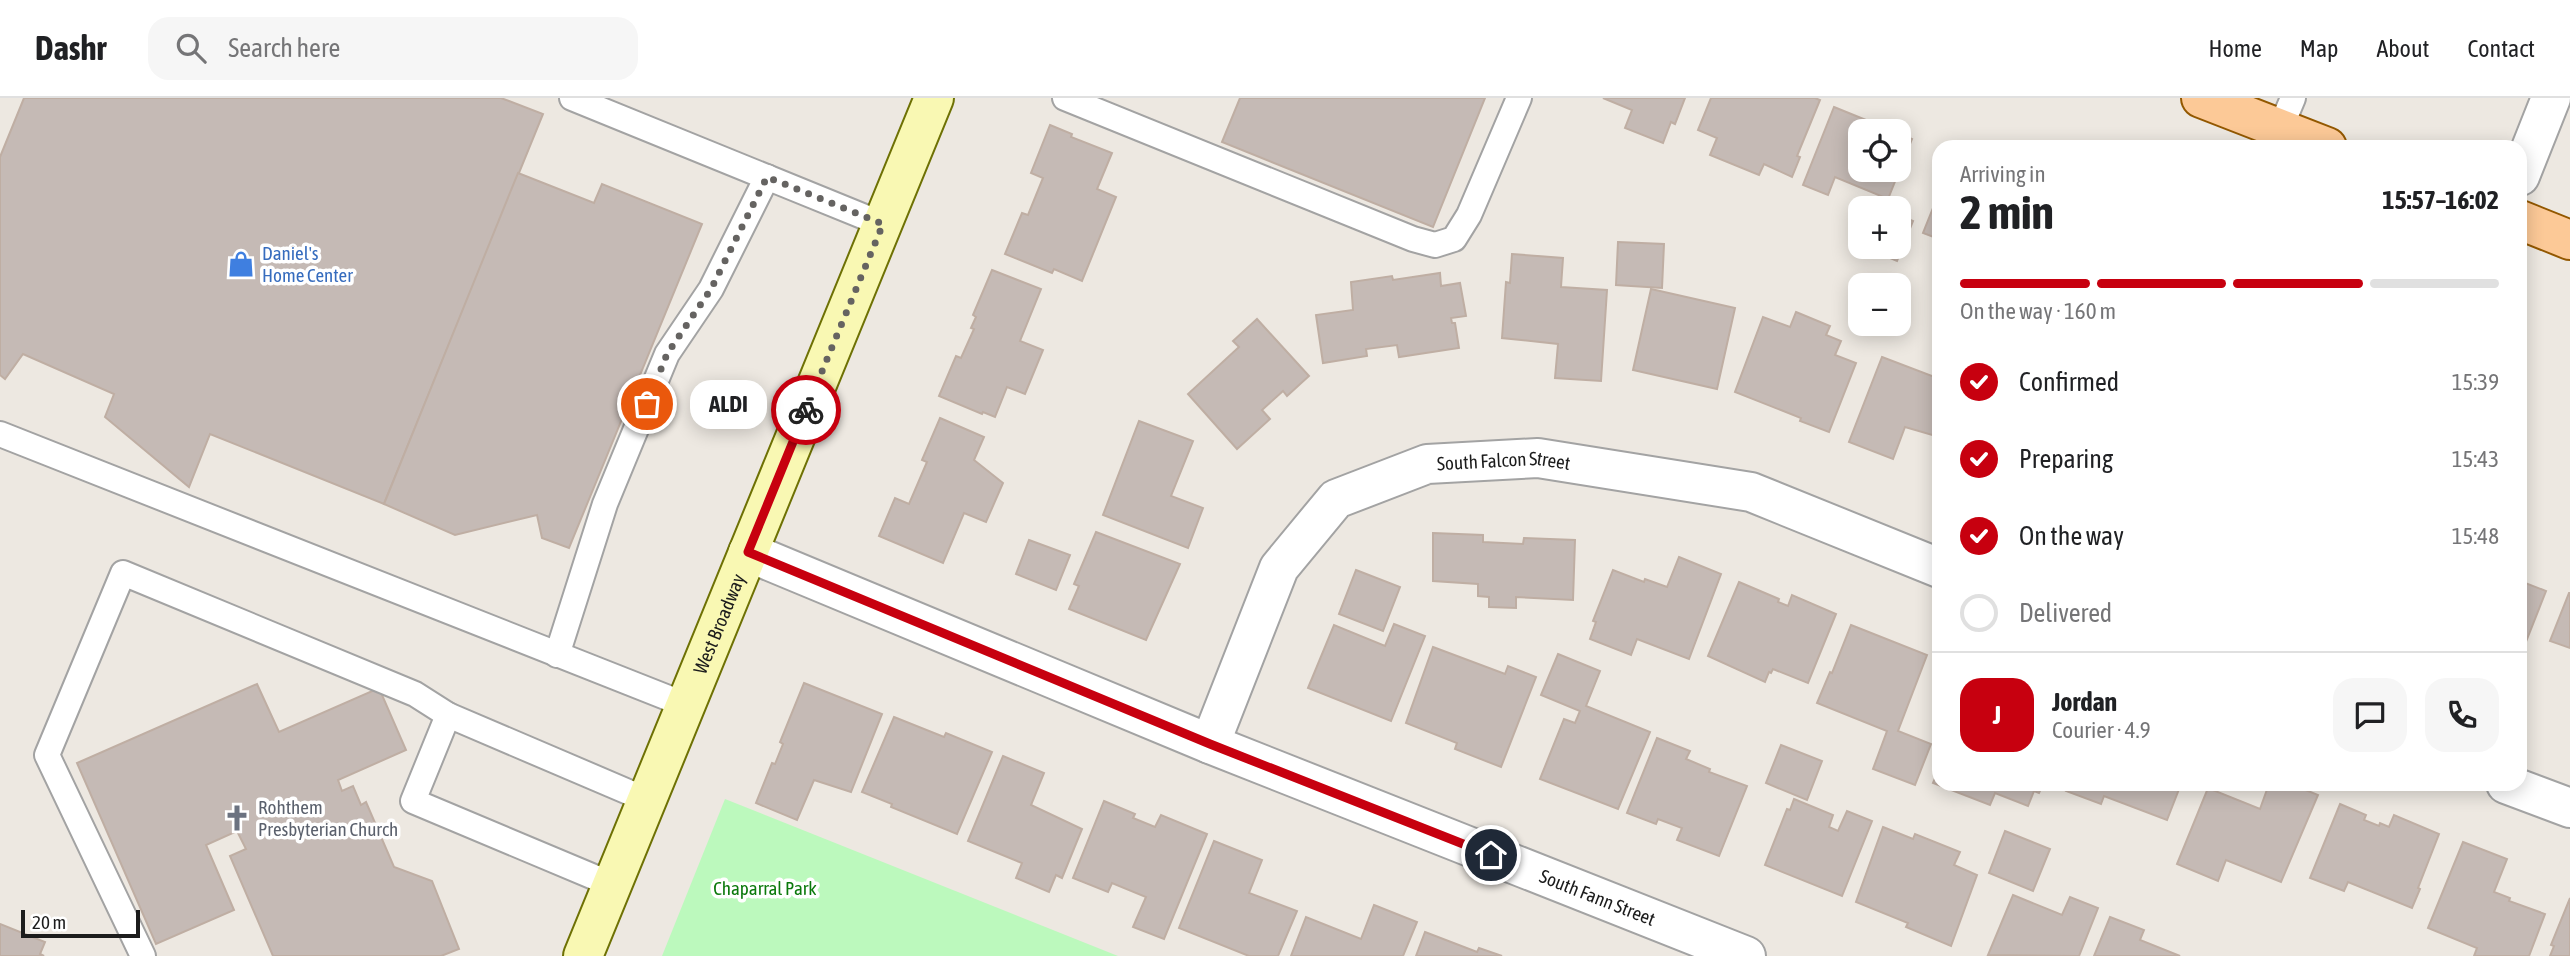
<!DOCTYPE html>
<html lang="en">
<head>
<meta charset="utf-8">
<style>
  :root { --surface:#fff; --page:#f6f6f6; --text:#202124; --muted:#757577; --line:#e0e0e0; --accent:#c7000f }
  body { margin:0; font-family:"Asap Condensed",sans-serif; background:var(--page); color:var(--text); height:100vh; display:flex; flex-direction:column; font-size:26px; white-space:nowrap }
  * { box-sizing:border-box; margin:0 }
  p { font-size:23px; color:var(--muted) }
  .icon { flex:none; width:38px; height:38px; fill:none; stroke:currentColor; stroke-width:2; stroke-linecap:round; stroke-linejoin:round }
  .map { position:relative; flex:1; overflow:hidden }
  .panel { position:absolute; left:1932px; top:42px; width:595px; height:651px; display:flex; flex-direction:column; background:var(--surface); border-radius:21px; box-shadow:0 4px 18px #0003 }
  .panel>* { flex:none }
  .fabs { position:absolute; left:1848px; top:21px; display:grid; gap:14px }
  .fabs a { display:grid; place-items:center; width:63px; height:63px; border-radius:14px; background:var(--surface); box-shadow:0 4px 18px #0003; font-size:35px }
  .scale { position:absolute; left:21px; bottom:18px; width:119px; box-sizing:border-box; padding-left:7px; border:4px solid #1c1c1c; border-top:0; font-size:19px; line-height:24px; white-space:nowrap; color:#1c1c1c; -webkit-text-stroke:5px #fff; paint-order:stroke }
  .pin { position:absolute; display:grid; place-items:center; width:60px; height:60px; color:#fff; margin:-30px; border:4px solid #fff; border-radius:50%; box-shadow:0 2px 7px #0007 }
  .courier { position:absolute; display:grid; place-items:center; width:70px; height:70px; margin:-35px; border:5px solid #c7000f; border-radius:50%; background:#fff; color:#222; box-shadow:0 2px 9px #0007 }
  .bubble { position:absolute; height:49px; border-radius:21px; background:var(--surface); box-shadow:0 4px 18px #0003; font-size:23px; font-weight:700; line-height:49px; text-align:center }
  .summary em { font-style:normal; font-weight:700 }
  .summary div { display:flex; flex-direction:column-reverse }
  .summary { display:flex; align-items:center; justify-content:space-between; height:119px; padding:0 28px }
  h1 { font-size:46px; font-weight:700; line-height:52px }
  .bar { display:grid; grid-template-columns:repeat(4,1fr); gap:10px 7px; align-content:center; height:84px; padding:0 28px }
  .bar i { height:9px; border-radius:5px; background:var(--line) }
  .bar .selected { background:var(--accent) }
  .bar p { grid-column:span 4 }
  .line { display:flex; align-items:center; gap:18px; padding:0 28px; border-top:2px solid var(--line) }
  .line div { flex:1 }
  .round { display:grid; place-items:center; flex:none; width:74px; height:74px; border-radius:21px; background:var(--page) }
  ol { padding:0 28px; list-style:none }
  li { display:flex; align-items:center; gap:21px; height:77px }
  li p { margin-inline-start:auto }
  li .icon { padding:7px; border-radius:50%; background:var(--accent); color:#fff; stroke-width:4 }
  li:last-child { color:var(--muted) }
  li i { width:38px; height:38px; border:4px solid var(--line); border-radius:50% }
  header { display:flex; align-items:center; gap:42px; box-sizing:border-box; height:98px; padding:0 35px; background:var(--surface); border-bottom:2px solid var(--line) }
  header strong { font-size:33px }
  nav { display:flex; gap:38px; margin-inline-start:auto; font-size:24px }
  .search { width:490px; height:63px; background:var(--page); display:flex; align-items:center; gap:18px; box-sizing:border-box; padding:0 24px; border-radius:21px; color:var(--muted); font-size:26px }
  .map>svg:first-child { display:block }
  .park { fill:#bcf9bd }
  .building { fill:#c5bab5; stroke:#bfaea3; stroke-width:2 }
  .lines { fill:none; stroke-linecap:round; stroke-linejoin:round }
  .lane-casing { stroke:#a3a3a3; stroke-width:28 }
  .street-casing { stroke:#a3a3a3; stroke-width:42 }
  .secondary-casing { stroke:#6e7104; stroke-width:42 }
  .primary-casing { stroke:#935800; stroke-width:42 }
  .lane { stroke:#fff; stroke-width:24 }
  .street { stroke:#fff; stroke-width:38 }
  .secondary { stroke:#f9f8b3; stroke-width:38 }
  .primary { stroke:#fcc997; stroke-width:38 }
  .done { stroke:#656361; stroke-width:7; stroke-dasharray:0 12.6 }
  .route { stroke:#c7000f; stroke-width:9 }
  .labels { text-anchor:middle; stroke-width:7; stroke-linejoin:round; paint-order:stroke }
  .shop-label { font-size:19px; fill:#366cbe; stroke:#fff; text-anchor:start }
  .street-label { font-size:19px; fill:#1c1c1c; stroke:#fff }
  .worship-label { font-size:19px; fill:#5b616d; stroke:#fff; text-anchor:start }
  .park-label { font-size:19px; fill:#0b790c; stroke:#fff }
</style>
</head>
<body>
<header>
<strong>Dashr</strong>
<div class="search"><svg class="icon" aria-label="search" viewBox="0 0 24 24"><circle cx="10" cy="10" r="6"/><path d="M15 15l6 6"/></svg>Search here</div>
<nav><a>Home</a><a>Map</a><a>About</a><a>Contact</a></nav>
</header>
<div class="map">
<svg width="2570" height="858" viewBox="0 0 2570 858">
  <rect width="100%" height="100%" fill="#ede8e1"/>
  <!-- park -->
  <path class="park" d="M725,701L1118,858H662Z"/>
  <!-- building -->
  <g class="building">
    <path d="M24,0H501L543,16L384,406L210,336L189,389L105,319L114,296L23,256L5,281L0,277V59Z"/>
    <path d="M1240,0H1485L1433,129L1222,44Z"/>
    <path d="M1603,0H1685L1675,26L1671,24L1663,45L1625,30L1632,12Z"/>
    <path d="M1711,0H1815L1820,2L1797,58L1800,59L1792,79L1764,66L1759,77L1710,57L1717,40L1698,32Z"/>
    <path d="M1834,9L1893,33H1860V72H1899V35L1912,41L1888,101L1835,79L1828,97L1803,87Z"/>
    <path d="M1050,27L1072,36L1071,39L1112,55L1097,91L1116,99L1082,183L1054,171L1052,175L1005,156L1022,115L1028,117L1043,80L1031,75Z"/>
    <path d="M518,75L594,105L602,86L702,126L569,450L542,440L537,417L455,437L384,406Z"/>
    <path d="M1939,95V141L1923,135Z"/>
    <path d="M1899,117L1913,123L1897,163L1864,149H1899Z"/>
    <path d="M1618,144L1664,146L1662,190L1616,187Z"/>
    <path d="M1512,156L1563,160L1561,189L1607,192L1601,283L1555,280L1558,246L1502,240L1506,184L1510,185Z"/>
    <path d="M992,172L1041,191L1020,243L1043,252L1025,296L1007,289L995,319L983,314L982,316L939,298L956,258L961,260L974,231L971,230L976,219L973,217Z"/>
    <path d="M1440,175L1441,188L1460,185L1466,218L1451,220L1452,225H1455L1459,250L1399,259L1397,247L1366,251L1367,258L1323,265L1316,217L1353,212L1351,184L1392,178L1393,182Z"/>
    <path d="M1651,191L1735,210L1717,291L1633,272Z"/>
    <path d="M1796,214L1830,228L1826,237L1841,243L1835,257L1856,265L1829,334L1800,323L1801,320L1735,294L1763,219L1790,229Z"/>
    <path d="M1257,221L1309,278L1287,298L1283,293L1262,312L1270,321L1237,351L1188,296L1239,249L1233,243Z"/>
    <path d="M1882,259L1937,280L1939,274V339L1905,329L1893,361L1849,344Z"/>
    <path d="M940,320L984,339L974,362L1003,385L986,424L964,415L943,465L879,438L895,400L909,406L927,364L922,362Z"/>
    <path d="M1139,323L1193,343L1171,398L1203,410L1188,450L1103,417Z"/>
    <path d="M1096,434L1180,466L1146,542L1069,511L1079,488L1074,486Z"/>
    <path d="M1433,435L1483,437V444L1523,446L1524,440L1575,442L1573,502L1516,499V510L1489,509V499L1478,498V486L1433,483Z"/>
    <path d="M1029,442L1070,457L1056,492L1016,476Z"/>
    <path d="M1679,459L1721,476L1689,561L1637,541L1631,557L1590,541L1596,524L1593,523L1613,472L1644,484L1645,481L1667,489Z"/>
    <path d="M1356,472L1400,489L1383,533L1339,516Z"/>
    <path d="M2520,483L2546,493L2520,559Z"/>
    <path d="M1739,484L1779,501L1778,504L1788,508L1792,497L1836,516L1808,585L1773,571L1771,575L1769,574L1765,584L1708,558Z"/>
    <path d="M2569,495H2570V550L2550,543Z"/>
    <path d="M1394,526L1425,538L1391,623L1308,590L1334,527L1385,548Z"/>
    <path d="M1851,527L1927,557L1898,633L1931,646L1915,687L1873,671L1887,633L1817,605L1830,574L1832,575Z"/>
    <path d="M1433,549L1505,576L1508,568L1536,579L1501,669L1455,651L1457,645L1406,625Z"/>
    <path d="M1558,556L1600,573L1586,608L1650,634L1618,711L1540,681L1564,621L1575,625L1580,613L1541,597Z"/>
    <path d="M804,585L882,616L851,694L814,682L797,722L756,705L772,665L775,666L783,646L780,644Z"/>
    <path d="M257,586L279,634L379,590L406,652L338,682L342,693L353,688L361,707L366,704L394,769L432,783L459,851L441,858H273L230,758L246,751L237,733L206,747L234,812L156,846L77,665Z"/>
    <path d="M894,619L944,639L946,635L992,654L957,736L891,709L892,706L862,694Z"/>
    <path d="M1657,640L1690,653L1686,661L1710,671L1709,674L1747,688L1719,758L1677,742L1682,730L1658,721L1656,726L1627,715Z"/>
    <path d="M1781,647L1822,663L1807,702L1766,685Z"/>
    <path d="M1003,658L1044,675L1031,707L1082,731L1062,780L1056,777L1049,794L1016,780L1022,765L968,743Z"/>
    <path d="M1939,671V686H2043L2039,695L2034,693L2028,708L1995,695L1990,707L1933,685Z"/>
    <path d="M2069,686H2181L2167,722L2104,698L2101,706L2066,693Z"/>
    <path d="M2269,686H2291L2318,697L2281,784L2226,762L2218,783L2177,766L2208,690L2260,711Z"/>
    <path d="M1794,701L1833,717L1829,729L1838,733L1847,713L1872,723L1842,798L1765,767L1787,711L1790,712Z"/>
    <path d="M1104,703L1135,716L1133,720L1155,729L1161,717L1207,736L1164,841L1133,829L1146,799L1112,785L1108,794L1073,780Z"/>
    <path d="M2340,706L2366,717L2364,722L2379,728L2380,725L2389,729L2394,717L2439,736L2418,790L2420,791L2412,810L2348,784L2344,793L2310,780Z"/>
    <path d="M1883,729L1913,741L1915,736L1960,754L1954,767L1977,777L1951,848L1906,829L1908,825L1856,804Z"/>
    <path d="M2005,733L2050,751L2033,793L1989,775Z"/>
    <path d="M1214,743L1262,762L1249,795L1297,813L1278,858H1249L1179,830Z"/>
    <path d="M2463,744L2507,761L2494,794L2510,800L2509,803L2545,816L2529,858H2474L2477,850L2428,830Z"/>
    <path d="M2013,797L2062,817L2070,799L2098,810L2079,858L1988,857Z"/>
    <path d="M2570,800V858H2550L2554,848L2551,847Z"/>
    <path d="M1374,807L1417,824L1403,858H1291L1306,819L1361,841Z"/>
    <path d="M2110,819L2144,832L2140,842L2180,858H2094Z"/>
    <path d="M0,826L45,844L40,856L44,858H0Z"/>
    <path d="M1425,834L1477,854L1479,850L1502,858H1416Z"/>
  </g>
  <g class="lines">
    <!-- lane casing -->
    <g class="lane-casing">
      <g id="lane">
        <path d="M572,0L882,126"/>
        <path d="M1065,0L1413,141L1435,147L1454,141L1469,117L1519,0"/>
        <path d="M2280,31L2293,0"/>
        <path d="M0,336L686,607"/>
        <path d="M557,557L605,406L667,256L711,191L767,79"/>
        <path d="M448,617L413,703L613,787"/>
        <path d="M143,858L47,657L123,475L415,596L448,617L647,702"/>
      </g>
    </g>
    <!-- street casing -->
    <g class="street-casing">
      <g id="street">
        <path d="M2520,78L2551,0"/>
        <path id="s1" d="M748,454L1210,646L1746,858"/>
        <path id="s2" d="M1210,646L1279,470L1336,401L1427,366L1538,360L1751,394L1939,470"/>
        <path d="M2506,686L2570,710"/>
      </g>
    </g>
    <!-- secondary casing -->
    <g class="secondary-casing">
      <g id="secondary">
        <path id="s3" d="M583,858L934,0"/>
      </g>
    </g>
    <!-- primary casing -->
    <g class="primary-casing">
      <g id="primary">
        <path d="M2201,0L2327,49"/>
        <path d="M2520,122L2570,142"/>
      </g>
    </g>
    <!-- lane -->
    <use href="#lane" class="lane"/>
    <!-- street -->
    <use href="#street" class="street"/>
    <!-- secondary -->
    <use href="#secondary" class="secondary"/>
    <!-- primary -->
    <use href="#primary" class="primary"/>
  </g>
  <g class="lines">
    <!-- done -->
    <path class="done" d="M647,306L667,256L711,191L767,79L883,126L806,312"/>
    <!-- route -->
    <path class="route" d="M806,312L748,454L1210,646L1491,757"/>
  </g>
  <!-- icons -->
  <defs>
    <g id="shop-bare" transform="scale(2.1)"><path d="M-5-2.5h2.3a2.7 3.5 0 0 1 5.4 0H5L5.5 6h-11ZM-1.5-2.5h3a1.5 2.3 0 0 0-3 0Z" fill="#3f7fe0" stroke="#fff" stroke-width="2.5" paint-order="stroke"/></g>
    <g id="church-bare" transform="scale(2.1)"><path d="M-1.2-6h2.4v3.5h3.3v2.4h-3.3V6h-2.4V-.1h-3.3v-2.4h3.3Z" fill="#6b7280" stroke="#fff" stroke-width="2.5" paint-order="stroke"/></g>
  </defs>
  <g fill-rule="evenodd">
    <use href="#shop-bare" x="241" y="166"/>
    <use href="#church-bare" x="237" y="720"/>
  </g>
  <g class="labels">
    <!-- shop labels -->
    <g class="shop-label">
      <text x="262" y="162">Daniel's<tspan x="262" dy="22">Home Center</tspan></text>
    </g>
    <!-- street labels -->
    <g class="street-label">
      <text dy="7" stroke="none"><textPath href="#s2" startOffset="453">South Falcon Street</textPath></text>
      <text dy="7" stroke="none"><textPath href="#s3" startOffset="359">West Broadway</textPath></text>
      <text dy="7" stroke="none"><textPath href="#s1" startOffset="917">South Fann Street</textPath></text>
    </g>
    <!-- worship labels -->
    <g class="worship-label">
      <text x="258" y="716">Rohthem<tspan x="258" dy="22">Presbyterian Church</tspan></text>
    </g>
    <!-- park labels -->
    <g class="park-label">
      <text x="765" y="797">Chaparral Park</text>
    </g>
  </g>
</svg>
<div class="fabs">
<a><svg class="icon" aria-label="locate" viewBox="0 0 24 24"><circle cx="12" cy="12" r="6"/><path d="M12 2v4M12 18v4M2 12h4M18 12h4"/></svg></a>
<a>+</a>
<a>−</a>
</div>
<div class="scale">20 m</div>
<div class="pin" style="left:647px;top:306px;background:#ea580c"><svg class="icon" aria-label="bag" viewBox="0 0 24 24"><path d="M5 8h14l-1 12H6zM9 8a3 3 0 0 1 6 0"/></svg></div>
<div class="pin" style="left:1491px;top:757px;background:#1f2937"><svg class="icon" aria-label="home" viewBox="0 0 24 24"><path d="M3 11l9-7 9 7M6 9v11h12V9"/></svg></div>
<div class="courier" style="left:806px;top:312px"><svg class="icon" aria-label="bike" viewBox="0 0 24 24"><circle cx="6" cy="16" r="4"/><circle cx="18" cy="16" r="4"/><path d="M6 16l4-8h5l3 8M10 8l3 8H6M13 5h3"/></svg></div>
<div class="bubble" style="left:690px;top:282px;width:77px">ALDI</div>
<section class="panel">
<div class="summary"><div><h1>2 min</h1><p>Arriving in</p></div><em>15:57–16:02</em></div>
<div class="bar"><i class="selected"></i><i class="selected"></i><i class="selected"></i><i></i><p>On the way · 160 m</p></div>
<ol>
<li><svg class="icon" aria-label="check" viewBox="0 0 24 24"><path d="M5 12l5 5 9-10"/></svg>Confirmed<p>15:39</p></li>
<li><svg class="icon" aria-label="check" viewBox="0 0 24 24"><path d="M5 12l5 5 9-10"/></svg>Preparing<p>15:43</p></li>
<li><svg class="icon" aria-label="check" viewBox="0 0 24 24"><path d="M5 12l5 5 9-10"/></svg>On the way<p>15:48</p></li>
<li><i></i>Delivered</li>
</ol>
<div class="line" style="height:126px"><b class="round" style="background:var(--accent);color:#fff">J</b><div><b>Jordan</b><p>Courier · 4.9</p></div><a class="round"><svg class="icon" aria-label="chat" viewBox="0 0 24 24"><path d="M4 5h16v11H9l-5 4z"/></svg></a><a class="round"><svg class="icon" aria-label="phone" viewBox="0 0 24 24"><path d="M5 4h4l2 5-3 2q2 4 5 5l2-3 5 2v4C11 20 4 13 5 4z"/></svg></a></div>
</section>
</div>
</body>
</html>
